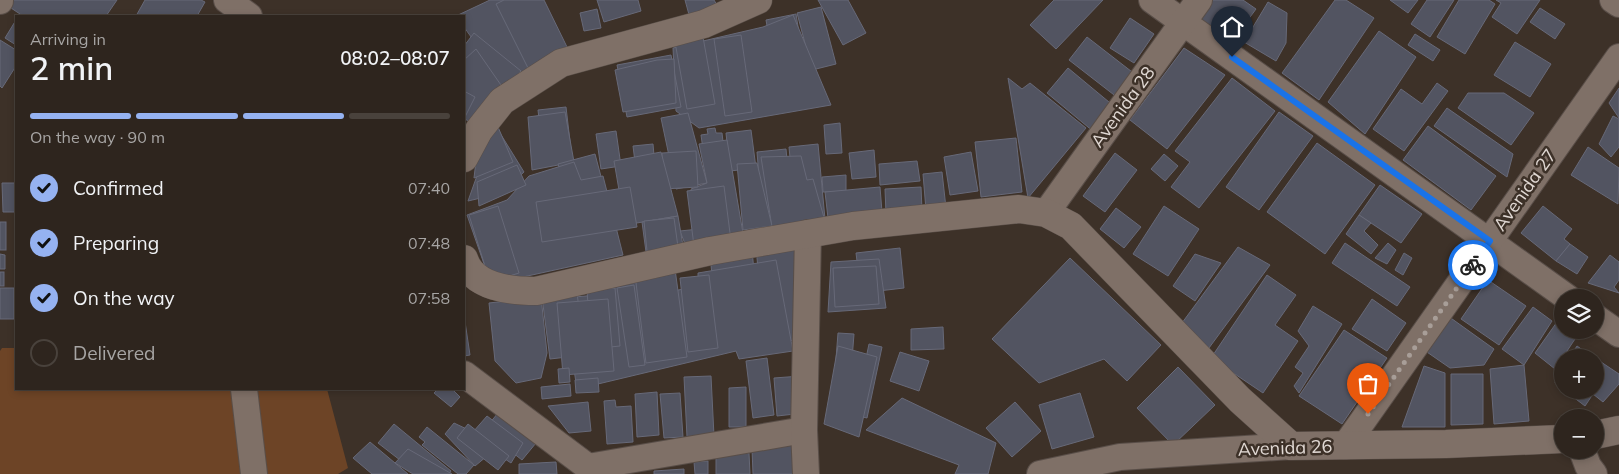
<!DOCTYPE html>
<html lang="en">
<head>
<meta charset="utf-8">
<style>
  :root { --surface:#2e251e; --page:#362d27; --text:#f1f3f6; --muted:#a7a5a4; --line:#49423c; --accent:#95b2f1 }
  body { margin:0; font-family:Mulish,sans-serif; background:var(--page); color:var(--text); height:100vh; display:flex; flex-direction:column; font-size:19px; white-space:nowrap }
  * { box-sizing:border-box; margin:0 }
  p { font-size:16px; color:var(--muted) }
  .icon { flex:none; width:28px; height:28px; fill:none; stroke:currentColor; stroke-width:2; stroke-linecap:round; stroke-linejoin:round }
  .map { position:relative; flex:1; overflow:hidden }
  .drawer { position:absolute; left:15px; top:15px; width:450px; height:375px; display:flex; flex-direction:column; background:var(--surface); border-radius:0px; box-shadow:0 2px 8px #0003,0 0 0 1px var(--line) }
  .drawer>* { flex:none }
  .fabs { position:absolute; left:1554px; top:289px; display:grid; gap:10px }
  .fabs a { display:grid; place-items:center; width:50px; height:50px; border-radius:50%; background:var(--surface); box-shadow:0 2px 8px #0003,0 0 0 1px var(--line); font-size:25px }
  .pin { position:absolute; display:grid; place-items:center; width:42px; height:42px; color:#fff; margin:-51px -21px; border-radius:50% 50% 50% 0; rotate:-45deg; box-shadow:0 0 5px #0007 }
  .pin .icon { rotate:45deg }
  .courier { position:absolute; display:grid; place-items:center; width:50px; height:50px; margin:-25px; border:4px solid #1a73e8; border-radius:50%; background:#fff; color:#222; box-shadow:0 1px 6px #0007 }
  .headline em { font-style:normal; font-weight:600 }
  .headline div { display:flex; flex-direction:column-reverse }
  .headline { display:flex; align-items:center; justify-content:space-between; height:85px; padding:0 15px }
  h1 { font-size:32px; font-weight:600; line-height:38px }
  .bar { display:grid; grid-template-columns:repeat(4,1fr); gap:8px 5px; align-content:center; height:60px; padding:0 15px }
  .bar i { height:6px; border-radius:4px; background:var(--line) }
  .bar .on { background:var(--accent) }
  .bar p { grid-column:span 4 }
  ol { padding:0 15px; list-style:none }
  li { display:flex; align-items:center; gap:15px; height:55px }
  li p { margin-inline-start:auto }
  li .icon { padding:5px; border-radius:50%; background:var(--accent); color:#111; stroke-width:4 }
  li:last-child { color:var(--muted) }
  li i { width:28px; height:28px; border:2px solid var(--line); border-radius:50% }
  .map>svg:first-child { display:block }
  .green { fill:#6d4426 }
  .building { fill:#525461; stroke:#676978 }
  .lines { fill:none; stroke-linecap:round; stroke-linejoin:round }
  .street-casing { stroke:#594e48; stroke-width:28 }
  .secondary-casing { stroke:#594e48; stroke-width:29 }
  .street { stroke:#7f7067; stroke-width:26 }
  .secondary { stroke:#7f7067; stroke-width:28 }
  .done { stroke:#a89e98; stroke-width:5; stroke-dasharray:0 9 }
  .route { stroke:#1a73e8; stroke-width:6 }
  .labels { text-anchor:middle; stroke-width:5; stroke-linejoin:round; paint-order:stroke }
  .street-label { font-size:18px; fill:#e1d9d4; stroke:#3d3128 }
</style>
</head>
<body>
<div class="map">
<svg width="1619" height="474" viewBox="0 0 1619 474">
  <rect width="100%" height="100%" fill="#3d3128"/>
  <!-- green -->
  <path class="green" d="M2,348H16V389H327L348,468L338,474H0V351Z"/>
  <!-- building -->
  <g class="building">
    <path d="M11,0H117L106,16H19L20,14L8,6Z"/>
    <path d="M145,0H201L205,2L197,16H136Z"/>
    <path d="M490,0H521L544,63L506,79L496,72L464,27V16H456Z"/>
    <path d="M504,0H544L568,49L528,68L496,4Z"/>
    <path d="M597,0H638L641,11L604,22Z"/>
    <path d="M685,0H714L721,12L691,22Z"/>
    <path d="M818,0H848L866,33L843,45Z"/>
    <path d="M1054,0H1103L1056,49L1030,25Z"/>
    <path d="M1211,0H1243L1256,9L1231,43L1197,19Z"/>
    <path d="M1335,0H1346L1374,18L1319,100L1282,73Z"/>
    <path d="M1390,0H1418L1408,13Z"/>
    <path d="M1427,0H1454L1430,37L1411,24Z"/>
    <path d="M1459,0H1489L1495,4L1465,54L1437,37Z"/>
    <path d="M1496,0H1540L1517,34L1492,17L1501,3Z"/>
    <path d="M1268,2L1287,13L1286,43L1276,61L1244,42Z"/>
    <path d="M821,7L836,64L812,70L797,13Z"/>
    <path d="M1540,8L1565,24L1555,39L1530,22Z"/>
    <path d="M597,9L601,28L584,31L580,13Z"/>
    <path d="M796,14L807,84L778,89L766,20Z"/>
    <path d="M793,15L831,105L699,128L676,111L673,48L763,27Z"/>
    <path d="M1130,18L1154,34L1134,63L1110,48Z"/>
    <path d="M16,20V45L5,38Z"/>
    <path d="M1379,31L1416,57L1365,134L1328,102Z"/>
    <path d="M474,33L521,71L494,103L464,79V46Z"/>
    <path d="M1415,34L1440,50L1433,61L1408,45Z"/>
    <path d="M741,35L752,112L725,116L714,39Z"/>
    <path d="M703,37L715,104L687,109L675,42Z"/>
    <path d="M1087,37L1136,75L1118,98L1069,60Z"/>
    <path d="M0,40L16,50V66L2,88L0,86Z"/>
    <path d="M1515,42L1551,64L1530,97L1494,75Z"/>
    <path d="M1184,48L1225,75L1167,149L1130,120Z"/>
    <path d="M476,49L503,88L473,125L464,118V60Z"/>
    <path d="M671,55L681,107L627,117L617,65Z"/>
    <path d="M674,59L676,103L623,112L615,70L657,60Z"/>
    <path d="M1068,68L1115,107L1094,132L1047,93Z"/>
    <path d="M1008,78L1022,89L1030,83L1086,128L1028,198Z"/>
    <path d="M1232,78L1275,111L1199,208L1171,187L1190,162L1175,151Z"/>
    <path d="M1437,83L1448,91L1404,151L1373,129L1401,89L1422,104Z"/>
    <path d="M1619,88V118L1609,103Z"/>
    <path d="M464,91L475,97L464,119Z"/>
    <path d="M1468,93H1504L1534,113L1511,145L1458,108Z"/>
    <path d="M566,107L571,150L543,154L538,110Z"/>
    <path d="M1447,108L1513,154L1507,177L1434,126Z"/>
    <path d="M565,112L574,162L532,170L528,117Z"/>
    <path d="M1279,112L1313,136L1259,210L1226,187Z"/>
    <path d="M688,113L707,183L676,189L661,118Z"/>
    <path d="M1613,116L1619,119V147L1611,157L1599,144Z"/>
    <path d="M840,123L842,153L826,154L824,125Z"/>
    <path d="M495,125L524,172L502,193L468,201Z"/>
    <path d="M1428,126L1496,176L1471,210L1403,160Z"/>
    <path d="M498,127L513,162L474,178L476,161L482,145Z"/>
    <path d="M715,128L716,133H722L728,184L708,186L701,135L708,134L707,129Z"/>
    <path d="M751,130L756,168L730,171L726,133Z"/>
    <path d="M616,131L621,166L601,169L596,134Z"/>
    <path d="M1016,138L1022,192L981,197L975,142Z"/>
    <path d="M727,140L744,239L687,249L680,231L699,229L691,189L707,183L699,144Z"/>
    <path d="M1317,143L1375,185L1325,254L1267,212Z"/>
    <path d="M653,144L655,167L636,170L633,146Z"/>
    <path d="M818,144L825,219L796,221L789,147Z"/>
    <path d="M1588,147L1619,168L1618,204L1571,175Z"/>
    <path d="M786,149L793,223L763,226L757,152Z"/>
    <path d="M874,150L876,177L852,179L849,153Z"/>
    <path d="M696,151L698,187L664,189L662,153Z"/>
    <path d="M661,152L678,216L625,225L614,161Z"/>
    <path d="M971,152L978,191L950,195L944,157Z"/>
    <path d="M1115,153L1137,170L1105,212L1083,196Z"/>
    <path d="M595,154L603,184L567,194L558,164Z"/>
    <path d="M1164,154L1178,166L1165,181L1151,169Z"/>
    <path d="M801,156L807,180L813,179L825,221L773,234L761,157Z"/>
    <path d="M917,161L920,181L880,185L879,164Z"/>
    <path d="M574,162L581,180L603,176L623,255L491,284L467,215L507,200L529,176Z"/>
    <path d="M757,163L772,226L743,230L737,164Z"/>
    <path d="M517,165L526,185L479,206L477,182Z"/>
    <path d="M942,172L946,208L926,210L923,174Z"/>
    <path d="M846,175V191L823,192L822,177Z"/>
    <path d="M2,183H16V212H3Z"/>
    <path d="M1380,185L1422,214L1401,243L1359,215Z"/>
    <path d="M724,186L731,241L694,246L687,191Z"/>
    <path d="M630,187L637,227L542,242L536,202Z"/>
    <path d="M880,187L882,212L828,218L825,192Z"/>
    <path d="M921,187L922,210L886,213L885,189Z"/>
    <path d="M498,206L519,273L490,282L469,215Z"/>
    <path d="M1164,206L1199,229L1168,276L1133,254Z"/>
    <path d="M1543,206L1572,229L1564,239L1570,244L1556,261L1521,233Z"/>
    <path d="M1116,208L1141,227L1124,248L1100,229Z"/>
    <path d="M1359,215L1371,223L1364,231L1378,245L1371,254L1346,234Z"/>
    <path d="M678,216L683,246L646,252L642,222Z"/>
    <path d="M674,218L678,247L647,251L644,221Z"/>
    <rect x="0" y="222" width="6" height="28"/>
    <path d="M1345,243L1410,287L1397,306L1332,263Z"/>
    <path d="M1388,243L1396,250L1387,264L1375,258Z"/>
    <path d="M798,244L802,339L765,344L756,247Z"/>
    <path d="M1570,244L1588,257L1577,274L1556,261Z"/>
    <path d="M1238,247L1270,265L1206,352L1179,327Z"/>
    <path d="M900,248L904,288L861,293L856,253Z"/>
    <path d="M752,250L761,346L719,350L710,254Z"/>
    <path d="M1404,253L1412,258L1403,275L1395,270Z"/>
    <path d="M0,254L5,255V269H0Z"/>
    <path d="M1195,254L1221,263L1195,301L1173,286Z"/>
    <path d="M1610,255L1619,262V280L1614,287L1619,293L1588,283Z"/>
    <path d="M1070,258L1161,345L1127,381L1104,359L1039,383L992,339Z"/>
    <path d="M879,259L886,308L828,312L831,262Z"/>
    <path d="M776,260L793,351L739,359L736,351L577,389L563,298L608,294V286L640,282L644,297L698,286V273Z"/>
    <path d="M876,266L879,304L835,307L833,268Z"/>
    <path d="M675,269L687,357L646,363L635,275Z"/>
    <rect x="0" y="272" width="4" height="14"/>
    <path d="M709,275L718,348L688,352L680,278Z"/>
    <path d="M1267,275L1296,295L1275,325L1298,341L1263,393L1211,358Z"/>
    <path d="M1488,280L1526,306L1499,345L1461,319Z"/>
    <path d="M634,285L645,365L629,367L617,288Z"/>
    <rect x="0" y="288" width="14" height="31"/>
    <path d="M615,288L620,346L591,349L587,290Z"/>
    <path d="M577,293L585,355L550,359L542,297Z"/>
    <path d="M541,297L547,353L541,378L516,383L495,361L489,303Z"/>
    <path d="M608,299L614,371L563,375L557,303Z"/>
    <path d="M1372,299L1406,323L1387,351L1352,329Z"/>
    <path d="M1313,306L1342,324L1299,393L1294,386L1303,373L1295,367L1309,346L1298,331Z"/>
    <path d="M1533,307L1552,321L1524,365L1502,349Z"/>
    <path d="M464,315L470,355L464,356Z"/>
    <path d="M1448,316L1494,349L1484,365L1450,368L1424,350Z"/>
    <path d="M1557,322L1562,326V330H1568L1577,336L1555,369L1535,353Z"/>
    <path d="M943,327L944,349L911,350V329Z"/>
    <path d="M1344,330L1387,358L1342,424L1299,396Z"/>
    <path d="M838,333L854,334L848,411L832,410Z"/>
    <path d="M869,344L882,347L867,418L854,415Z"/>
    <path d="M838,346L877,357L859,437L824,424Z"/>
    <path d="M1577,346L1594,358H1569Z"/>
    <path d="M900,352L929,361L919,391L890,381Z"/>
    <path d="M767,358L774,415L753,418L746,361Z"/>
    <path d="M1595,358L1619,374V384L1603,402L1593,394L1585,406L1564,390H1595Z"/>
    <path d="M1524,365L1529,421L1494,424L1490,369Z"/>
    <path d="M1424,366L1445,373V427H1402Z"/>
    <path d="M1562,366V389L1555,383Z"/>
    <path d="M1178,367L1215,405L1173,445L1137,408Z"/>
    <path d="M569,368L570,382L559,383L558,369Z"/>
    <path d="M1451,374H1483V424L1451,425Z"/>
    <path d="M711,376L714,436L687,437L684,377Z"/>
    <path d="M801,376L804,413L777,416L774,378Z"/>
    <path d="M598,378L599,392L576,393L575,380Z"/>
    <path d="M570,384L571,396L542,399L541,387Z"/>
    <path d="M746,387V427H729V388Z"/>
    <path d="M438,389H452L460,397L451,407L434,393Z"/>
    <path d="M657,392L659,435L637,437L635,394Z"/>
    <path d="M680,393L683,437L664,438L660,394Z"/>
    <path d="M1080,393L1094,437L1052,449L1039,405Z"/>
    <path d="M902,398L996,443L988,474H955L959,465L866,430Z"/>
    <path d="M615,400L616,407L631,406L633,442L607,444L604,401Z"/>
    <path d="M588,402L591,431L569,433L548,406Z"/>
    <path d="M1015,402L1041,431L1012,457L986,428Z"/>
    <path d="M498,413L536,443L522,460L484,430Z"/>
    <path d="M487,416L523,443L511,463L493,451L475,466L445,434L454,423L473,432Z"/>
    <path d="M394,424L451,471L449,474H418L378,443Z"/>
    <path d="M468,424L509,456L498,470L457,438Z"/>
    <path d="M427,427L474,465L466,474H458L422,445L425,442L419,437Z"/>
    <path d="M794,441L797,474H753L752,449Z"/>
    <path d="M370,442L395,463L408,474H372L353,458Z"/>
    <path d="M408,449L452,474H413L395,463Z"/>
    <path d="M749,453L750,474H716V454Z"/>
    <path d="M708,461V474H695L694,462Z"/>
    <path d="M556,462L557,474H519V464Z"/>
    <path d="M684,469V474H654V471Z"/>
  </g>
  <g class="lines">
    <!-- street casing -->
    <g class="street-casing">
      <g id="street">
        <path d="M227,0L249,16"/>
        <path d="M1152,0L1568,298"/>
        <path d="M1613,0L1619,4"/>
        <path d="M0,1V0"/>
        <path d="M1046,213L1199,0"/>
        <path d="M1595,317L1619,334"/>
        <path d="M464,374L588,467L804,430"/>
        <path d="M244,389L254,474"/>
        <path d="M1345,446L1619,57"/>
        <path d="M1582,450L1588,466L1594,474"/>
        <path d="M806,474L804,430L808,233"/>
        <path d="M1040,474L1120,457L1291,446"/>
      </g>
    </g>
    <!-- secondary casing -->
    <g class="secondary-casing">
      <g id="secondary">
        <path d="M464,158L479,130L502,101L561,63L704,24L758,0"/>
        <path d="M464,259C473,288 511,291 536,291L710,251L853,226L1019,209L1046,213L1071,226L1240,400L1291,446L1446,444L1562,439"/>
        <path d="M1595,435L1619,430"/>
      </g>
    </g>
    <!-- street -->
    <use href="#street" class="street"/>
    <!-- secondary -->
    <use href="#secondary" class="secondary"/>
  </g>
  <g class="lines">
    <!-- done -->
    <path class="done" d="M1368,414L1473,265"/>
    <!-- route -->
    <path class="route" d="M1232,57L1490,241L1473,265"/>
  </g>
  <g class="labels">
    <!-- street labels -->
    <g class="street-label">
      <text transform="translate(1123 107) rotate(-54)" y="6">Avenida 28</text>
      <text transform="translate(1525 190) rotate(-55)" y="6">Avenida 27</text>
      <text transform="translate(1285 448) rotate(-2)" y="6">Avenida 26</text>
    </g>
  </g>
</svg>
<div class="fabs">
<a><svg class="icon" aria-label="layers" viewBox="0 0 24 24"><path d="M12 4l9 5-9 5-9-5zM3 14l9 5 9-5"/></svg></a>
<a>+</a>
<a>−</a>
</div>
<div class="pin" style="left:1368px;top:414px;background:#ea580c"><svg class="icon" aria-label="bag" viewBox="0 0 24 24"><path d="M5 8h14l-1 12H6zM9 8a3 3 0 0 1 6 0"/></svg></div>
<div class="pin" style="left:1232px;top:57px;background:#1f2937"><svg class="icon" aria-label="home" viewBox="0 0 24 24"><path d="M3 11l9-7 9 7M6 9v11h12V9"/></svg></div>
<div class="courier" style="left:1473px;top:265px"><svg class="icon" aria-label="bike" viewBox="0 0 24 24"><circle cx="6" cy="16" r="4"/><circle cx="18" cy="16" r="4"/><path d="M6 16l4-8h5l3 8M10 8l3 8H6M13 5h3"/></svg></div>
<section class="drawer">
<div class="headline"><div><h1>2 min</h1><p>Arriving in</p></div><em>08:02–08:07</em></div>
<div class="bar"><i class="on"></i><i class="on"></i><i class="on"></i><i></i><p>On the way · 90 m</p></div>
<ol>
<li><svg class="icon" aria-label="check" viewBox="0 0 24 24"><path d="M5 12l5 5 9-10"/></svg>Confirmed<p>07:40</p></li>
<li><svg class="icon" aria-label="check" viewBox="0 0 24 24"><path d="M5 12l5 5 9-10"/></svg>Preparing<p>07:48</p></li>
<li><svg class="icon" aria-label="check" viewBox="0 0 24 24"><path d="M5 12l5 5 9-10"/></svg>On the way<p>07:58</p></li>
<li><i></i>Delivered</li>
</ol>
</section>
</div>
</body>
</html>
